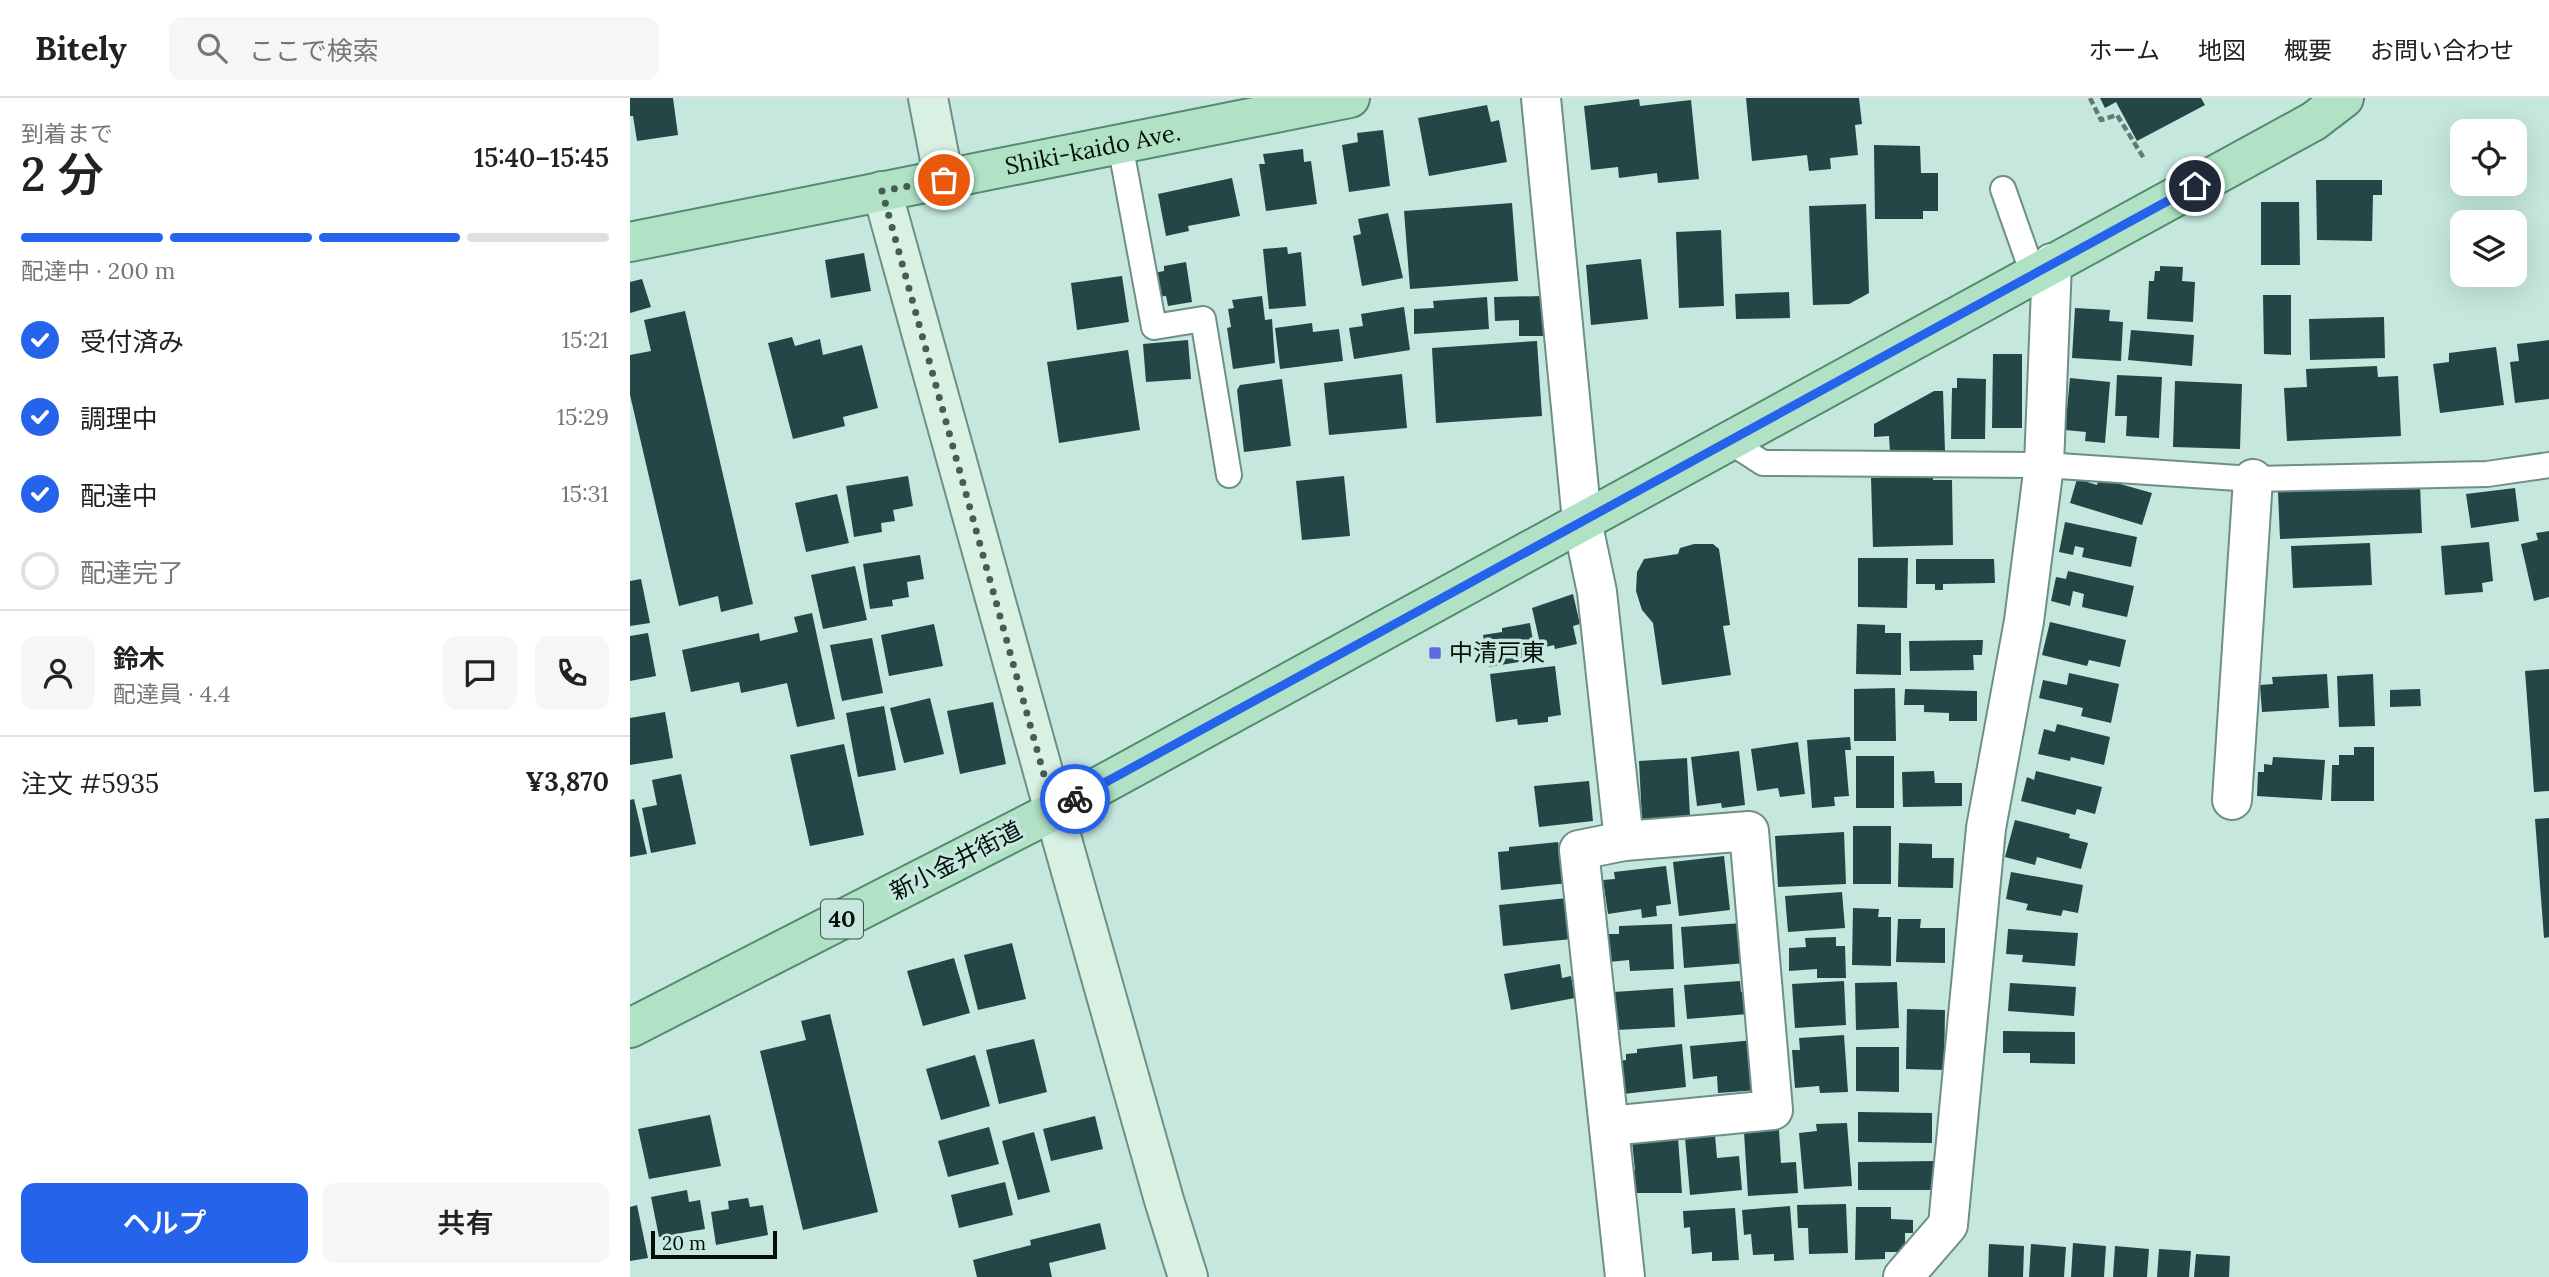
<!DOCTYPE html>
<html lang="ja">
<head>
<meta charset="utf-8">
<style>
  :root { --surface:#fff; --page:#f6f6f6; --text:#222; --muted:#767676; --line:#e0e0e0; --accent:#2563eb }
  body { margin:0; font-family:Lora,"Noto Sans JP",serif; background:var(--page); color:var(--text); height:100vh; display:flex; flex-direction:column; font-size:26px; white-space:nowrap }
  * { box-sizing:border-box; margin:0 }
  p { font-size:23px; color:var(--muted) }
  .icon { flex:none; width:38px; height:38px; fill:none; stroke:currentColor; stroke-width:2; stroke-linecap:round; stroke-linejoin:round }
  .map { position:relative; flex:1; overflow:hidden }
  .panel { display:flex; flex-direction:column; background:var(--surface); width:630px }
  .panel>* { flex:none }
  .buttons { position:absolute; left:1820px; top:21px; display:grid; gap:14px }
  .buttons a { display:grid; place-items:center; width:77px; height:77px; border-radius:14px; background:var(--surface); box-shadow:0 7px 28px #0002; font-size:35px }
  .scale { position:absolute; left:21px; bottom:18px; width:126px; box-sizing:border-box; padding-left:7px; border:4px solid #040f0c; border-top:0; font-size:19px; line-height:24px; white-space:nowrap; color:#040f0c; -webkit-text-stroke:5px #c5e7de; paint-order:stroke }
  .pin { position:absolute; display:grid; place-items:center; width:60px; height:60px; color:#fff; margin:-30px; border:4px solid #fff; border-radius:50%; box-shadow:0 2px 7px #0007 }
  .courier { position:absolute; display:grid; place-items:center; width:70px; height:70px; margin:-35px; border:5px solid #2563eb; border-radius:50%; background:#fff; color:#222; box-shadow:0 2px 9px #0007 }
  .head em { font-style:normal; font-weight:600 }
  .head div { display:flex; flex-direction:column-reverse }
  .head { display:flex; align-items:center; justify-content:space-between; height:119px; padding:0 21px }
  h1 { font-size:46px; font-weight:600; line-height:52px }
  .bar { display:grid; grid-template-columns:repeat(4,1fr); gap:10px 7px; align-content:center; height:84px; padding:0 21px }
  .bar i { height:9px; border-radius:5px; background:var(--line) }
  .bar .active { background:var(--accent) }
  .bar p { grid-column:span 4 }
  .line { display:flex; align-items:center; gap:18px; padding:0 21px; border-top:2px solid var(--line) }
  .line div { flex:1 }
  .round { display:grid; place-items:center; flex:none; width:74px; height:74px; border-radius:14px; background:var(--page) }
  ol { padding:0 21px; list-style:none }
  li { display:flex; align-items:center; gap:21px; height:77px }
  li p { margin-inline-start:auto }
  li .icon { padding:7px; border-radius:50%; background:var(--accent); color:#fff; stroke-width:4 }
  li:last-child { color:var(--muted) }
  li i { width:38px; height:38px; border:4px solid var(--line); border-radius:50% }
  .cta { display:flex; gap:14px; margin-top:auto; padding:14px 21px }
  .cta a { flex:1; height:80px; border-radius:14px; background:var(--accent); color:#fff; font-size:28px; font-weight:600; line-height:80px; text-align:center }
  .cta a+a { background:var(--page); color:var(--text) }
  header { display:flex; align-items:center; gap:42px; box-sizing:border-box; height:98px; padding:0 35px; background:var(--surface); border-bottom:2px solid var(--line) }
  header strong { font-size:33px }
  nav { display:flex; gap:38px; margin-inline-start:auto; font-size:24px }
  .search { width:490px; height:63px; background:var(--page); display:flex; align-items:center; gap:18px; box-sizing:border-box; padding:0 24px; border-radius:14px; color:var(--muted); font-size:26px }
  main { display:flex; flex:1; min-height:0 }
  .map>svg:first-child { display:block }
  .building { fill:#254646 }
  .lines { fill:none; stroke-linecap:round; stroke-linejoin:round }
  .lane-casing { stroke:#6e8f86; stroke-width:28 }
  .street-casing { stroke:#6e8f86; stroke-width:42 }
  .secondary-casing { stroke:#6e8f86; stroke-width:42 }
  .primary-casing { stroke:#538c6c; stroke-width:42 }
  .path { stroke:#637a74; stroke-width:4.5; stroke-dasharray:7 3.5; stroke-linecap:butt }
  .lane { stroke:#fff; stroke-width:24 }
  .street { stroke:#fff; stroke-width:38 }
  .secondary { stroke:#d8f1e2; stroke-width:38 }
  .primary { stroke:#b1e2c6; stroke-width:38 }
  .done { stroke:#485b56; stroke-width:7; stroke-dasharray:0 12.6 }
  .route { stroke:#2563eb; stroke-width:9 }
  .poi-dot { fill:#6067df; stroke:#c5e7de; stroke-width:2.5 }
  .labels { text-anchor:middle; stroke-width:7; stroke-linejoin:round; paint-order:stroke }
  .shield { fill:#c5e7de; stroke:#3e504b; stroke-width:2 }
  .shield-label { font-size:23px; font-weight:bold; fill:#040f0c }
  .street-label { font-size:24px; fill:#040f0c; stroke:#c5e7de }
  .poi-label { font-size:24px; fill:#040f0c; stroke:#c5e7de; text-anchor:start }
</style>
</head>
<body>
<header>
<strong>Bitely</strong>
<div class="search"><svg class="icon" aria-label="search" viewBox="0 0 24 24"><circle cx="10" cy="10" r="6"/><path d="M15 15l6 6"/></svg>ここで検索</div>
<nav><a>ホーム</a><a>地図</a><a>概要</a><a>お問い合わせ</a></nav>
</header>
<main>
<section class="panel">
<div class="head"><div><h1>2 分</h1><p>到着まで</p></div><em>15:40–15:45</em></div>
<div class="bar"><i class="active"></i><i class="active"></i><i class="active"></i><i></i><p>配達中 · 200 m</p></div>
<ol>
<li><svg class="icon" aria-label="check" viewBox="0 0 24 24"><path d="M5 12l5 5 9-10"/></svg>受付済み<p>15:21</p></li>
<li><svg class="icon" aria-label="check" viewBox="0 0 24 24"><path d="M5 12l5 5 9-10"/></svg>調理中<p>15:29</p></li>
<li><svg class="icon" aria-label="check" viewBox="0 0 24 24"><path d="M5 12l5 5 9-10"/></svg>配達中<p>15:31</p></li>
<li><i></i>配達完了</li>
</ol>
<div class="line" style="height:126px"><a class="round"><svg class="icon" aria-label="person" viewBox="0 0 24 24"><circle cx="12" cy="8" r="4"/><path d="M4 21q1-7 8-7t8 7"/></svg></a><div><b>鈴木</b><p>配達員 · 4.4</p></div><a class="round"><svg class="icon" aria-label="chat" viewBox="0 0 24 24"><path d="M4 5h16v11H9l-5 4z"/></svg></a><a class="round"><svg class="icon" aria-label="phone" viewBox="0 0 24 24"><path d="M5 4h4l2 5-3 2q2 4 5 5l2-3 5 2v4C11 20 4 13 5 4z"/></svg></a></div>
<div class="line" style="height:91px"><div>注文 #5935</div><b>¥3,870</b></div>
<div class="cta"><a>ヘルプ</a><a>共有</a></div>
</section>
<div class="map">
<svg width="1919" height="1179" viewBox="0 0 1919 1179">
  <rect width="100%" height="100%" fill="#c5e7de"/>
  <!-- building -->
  <g class="building">
    <path d="M0,0H43L48,37L7,43L3,18H0Z"/>
    <path d="M1116,0H1229L1232,26L1225,27L1228,57L1200,60L1201,71L1179,73L1177,57L1122,63Z"/>
    <path d="M1470,0H1571L1575,7L1507,43L1486,4L1475,10Z"/>
    <path d="M1009,1L1010,8L1061,2L1069,81L1028,85L1027,75L989,80L988,69L961,72L954,8Z"/>
    <path d="M857,7L861,24L869,22L877,64L799,78L788,20Z"/>
    <path d="M753,32L760,88L719,94L712,47L728,44L727,35Z"/>
    <path d="M1244,47L1290,48L1291,75H1308V113H1293V121H1245Z"/>
    <path d="M673,51L674,64L681,63L687,106L636,113L629,66H635L633,56Z"/>
    <path d="M602,80L610,118L558,128L559,133L536,138L528,96Z"/>
    <path d="M1686,82H1752V97H1743L1742,143L1687,142Z"/>
    <path d="M1631,104H1669L1670,167H1631Z"/>
    <path d="M882,105L888,183L780,191L774,113Z"/>
    <path d="M1236,106L1239,195L1219,206L1183,207L1179,108Z"/>
    <path d="M758,115L773,180L732,188L723,138L731,136L728,121Z"/>
    <path d="M1091,132L1094,208L1049,210L1046,134Z"/>
    <path d="M657,149L658,156L671,154L676,208L639,211L633,151Z"/>
    <path d="M234,155L241,193L201,200L195,162Z"/>
    <path d="M1011,161L1018,221L961,227L956,167Z"/>
    <path d="M556,164L562,204L538,208L536,198L526,199L523,175L534,173V168Z"/>
    <path d="M1530,168L1553,169L1552,183L1565,184L1563,224L1517,221L1519,183H1524L1525,173H1530Z"/>
    <path d="M492,178L499,224L447,232L441,185Z"/>
    <path d="M12,181L21,209L0,215V184Z"/>
    <path d="M1159,194L1160,220L1106,221L1105,196Z"/>
    <path d="M1633,197H1661V257L1634,256Z"/>
    <path d="M632,198L635,222L642,221L645,265L603,271L597,230L601,229L598,211L604,210L602,202Z"/>
    <path d="M914,198L915,238H889V222L865,223L864,199Z"/>
    <path d="M857,199L859,231L784,236V211L804,210L803,203Z"/>
    <path d="M774,209L780,252L724,261L719,230L733,228L731,216Z"/>
    <path d="M1445,210L1480,212L1479,223L1493,224L1491,263L1442,260Z"/>
    <path d="M55,213L123,506L91,514L88,498L49,508L0,297V257L21,253L14,222Z"/>
    <path d="M1754,219L1755,260L1680,262L1679,221Z"/>
    <path d="M682,225L683,234L709,231L713,263L650,271L645,230Z"/>
    <path d="M1501,232L1564,237L1562,268L1498,262Z"/>
    <path d="M162,239L165,248L190,241L193,257L232,247L248,310L213,319L215,328L163,341L138,245Z"/>
    <path d="M558,242L561,281L516,284L513,246Z"/>
    <path d="M1919,242V301L1885,305L1880,264L1889,263L1887,246Z"/>
    <path d="M907,243L912,318L806,325L802,250Z"/>
    <path d="M1866,249L1874,307L1810,315L1803,266L1819,264V255Z"/>
    <path d="M498,252L510,332L429,345L417,264Z"/>
    <path d="M1363,256H1392V330H1362Z"/>
    <path d="M1747,268L1748,279L1768,278L1771,338L1657,343L1654,290L1677,289L1676,271Z"/>
    <path d="M772,276L777,330L699,337L694,285Z"/>
    <path d="M1487,277L1532,279L1529,340L1496,338L1497,318H1485Z"/>
    <path d="M1327,280L1356,281L1355,341H1321L1322,290H1327Z"/>
    <path d="M1440,280L1480,284L1475,345L1455,343L1456,334L1435,332Z"/>
    <path d="M652,281L661,348L614,354L607,292L610,287Z"/>
    <path d="M1545,283L1612,286L1610,351L1543,349Z"/>
    <path d="M1304,293H1313L1315,353L1260,355L1259,338L1244,339V326Z"/>
    <path d="M1303,373V382H1322L1323,447L1243,449L1241,380L1263,379V374Z"/>
    <path d="M278,378L283,408L263,412L265,423L251,425L252,434L224,439L216,388Z"/>
    <path d="M714,378L720,438L672,442L666,383Z"/>
    <path d="M1469,380L1522,395L1512,427L1440,405L1447,381L1467,387Z"/>
    <path d="M1790,387L1792,435L1650,441L1648,394Z"/>
    <path d="M1885,390L1889,423L1841,430L1836,396Z"/>
    <path d="M207,396L219,445L176,454L165,405Z"/>
    <path d="M1435,424L1507,439L1501,469L1452,459L1454,450L1445,448L1443,457L1429,454Z"/>
    <path d="M1919,433V499L1904,503L1891,446L1908,442L1906,435Z"/>
    <path d="M1859,444L1863,483L1852,485L1853,494L1815,497L1811,448Z"/>
    <path d="M1740,445L1742,487L1663,490L1661,448Z"/>
    <path d="M1064,446H1083L1089,451L1100,527L1093,528L1101,577L1032,587L1023,525L1012,512L1006,493L1007,474L1014,461L1048,456L1050,450Z"/>
    <path d="M290,457L294,481L277,484L279,499L262,502L263,508L240,511L233,466Z"/>
    <path d="M1228,460H1278L1277,510L1228,509Z"/>
    <path d="M1286,461H1364L1365,485L1313,486V492H1305V486H1286Z"/>
    <path d="M225,468L237,522L193,531L181,477Z"/>
    <path d="M1438,473L1504,488L1497,519L1452,509L1454,496L1443,493L1440,508L1421,503L1426,479L1436,481Z"/>
    <path d="M11,481L20,525L0,528V483Z"/>
    <path d="M943,496L950,526L943,528L947,546L925,551L924,547L911,550L902,510Z"/>
    <path d="M182,515L205,621L167,629L157,585L111,595L109,584L61,594L52,552L129,535L130,543L168,534L164,519Z"/>
    <path d="M1420,524L1496,542L1490,569L1459,562L1457,568L1412,557Z"/>
    <path d="M900,525L906,561L859,569L853,537L872,534V530Z"/>
    <path d="M304,526L313,568L259,578L251,537Z"/>
    <path d="M1227,526L1255,527V535H1271V577L1226,576Z"/>
    <path d="M18,535L26,578L0,583V538Z"/>
    <path d="M242,540L253,595L212,603L200,547Z"/>
    <path d="M1353,542L1352,557H1343L1344,572L1280,573L1279,543Z"/>
    <path d="M925,568L931,617L918,619V624L888,627L887,621L866,624L860,576Z"/>
    <path d="M1919,571V693L1904,694L1895,573Z"/>
    <path d="M1439,575L1489,586L1481,625L1451,618L1453,610L1409,600L1413,582L1437,587Z"/>
    <path d="M1697,576L1699,610L1632,614L1630,587L1643,586L1642,579Z"/>
    <path d="M1743,576L1745,628L1709,629L1707,578Z"/>
    <path d="M1265,590L1266,643H1224V591Z"/>
    <path d="M1275,591L1347,593V623H1319V615L1294,614V607H1274Z"/>
    <path d="M1790,591L1791,608L1760,609V592Z"/>
    <path d="M300,600L314,656L274,665L260,610Z"/>
    <path d="M363,604L376,666L330,676L317,613Z"/>
    <path d="M254,608L266,672L228,679L216,615Z"/>
    <path d="M35,614L43,660L0,667V620Z"/>
    <path d="M1427,626L1480,639L1474,667L1441,659L1440,663L1408,656L1414,631L1425,634Z"/>
    <path d="M1220,639L1221,652H1215L1219,698L1204,699L1205,708L1182,710L1177,642Z"/>
    <path d="M1168,644L1175,696L1150,699L1148,690L1127,693L1121,651Z"/>
    <path d="M214,646L234,737L180,748L160,657Z"/>
    <path d="M1724,649H1744V703H1701L1702,667H1709V657H1724Z"/>
    <path d="M1109,653L1115,707L1092,710L1091,705L1067,708L1061,659Z"/>
    <rect x="1226" y="658" width="38" height="52"/>
    <path d="M1643,659L1695,662L1692,702L1627,698L1628,674H1634V666L1642,667Z"/>
    <path d="M1057,660L1060,719L1012,722L1009,663Z"/>
    <path d="M1304,673L1305,685H1332V708L1273,709L1272,674Z"/>
    <path d="M1406,673L1472,689L1465,716L1447,711L1445,717L1391,703L1397,679L1404,682Z"/>
    <path d="M51,676L66,746L21,755L12,710L27,707L22,682Z"/>
    <path d="M959,683L963,723L909,729L904,688Z"/>
    <path d="M4,701L17,756L0,759V702Z"/>
    <path d="M1919,720V839L1914,840L1905,721Z"/>
    <path d="M1385,722L1440,736L1439,740L1458,745L1451,771L1407,759L1405,767L1375,759Z"/>
    <rect x="1223" y="728" width="38" height="58"/>
    <path d="M1214,734L1216,786L1148,789L1145,738Z"/>
    <path d="M928,744L930,757H935L938,785L871,792L868,754L879,753V749Z"/>
    <path d="M1269,745L1302,746V760H1324L1323,790L1268,789Z"/>
    <path d="M1094,758L1100,812L1049,818L1043,764Z"/>
    <path d="M1036,768L1041,806L1026,808L1027,818L1012,820L1011,811L978,816L973,782L985,781L984,774Z"/>
    <path d="M1381,774L1453,787L1448,815L1433,812L1431,818L1396,812L1398,806L1376,801Z"/>
    <path d="M1212,794L1215,830L1158,834L1155,798Z"/>
    <path d="M937,800L942,841L873,848L869,807Z"/>
    <path d="M1223,810L1249,811L1248,819H1261V868L1222,867Z"/>
    <path d="M1268,821H1291L1290,830H1315V865L1266,864Z"/>
    <path d="M1114,825L1117,865L1054,870L1051,829Z"/>
    <path d="M1042,826L1044,871L1000,873L999,862L979,864L978,836H989V828Z"/>
    <path d="M1378,831L1448,835L1445,868L1392,864L1393,857L1376,856Z"/>
    <path d="M1206,839V848H1215L1216,880H1187V871L1159,873V850L1176,849L1175,840Z"/>
    <path d="M382,845L396,901L348,912L334,857Z"/>
    <path d="M324,860L340,915L293,928L277,873Z"/>
    <path d="M930,866L932,880L941,878L945,900L881,912L874,876Z"/>
    <path d="M1110,883L1111,894H1117L1118,916L1057,921L1054,887Z"/>
    <path d="M1214,883L1216,927L1165,930L1162,886Z"/>
    <path d="M1267,884L1269,930L1226,932L1225,885Z"/>
    <path d="M1380,885L1446,889L1444,918L1378,913Z"/>
    <path d="M1043,890L1045,929L986,932L984,894Z"/>
    <path d="M1277,911L1315,912L1314,972L1276,971Z"/>
    <path d="M200,916L248,1114L173,1132L130,953L176,942L171,923Z"/>
    <path d="M1373,933L1445,934V966L1400,965V955H1373Z"/>
    <path d="M1214,937L1218,994L1190,995L1189,988L1165,990L1162,952H1170L1169,940Z"/>
    <path d="M404,941L417,994L369,1006L356,952Z"/>
    <path d="M1124,942L1128,992L1088,995L1087,978L1063,981L1060,948Z"/>
    <path d="M1052,946L1056,989L993,996L990,963L996,962V956L1007,955V951Z"/>
    <path d="M1226,949H1269V994L1226,993Z"/>
    <path d="M345,957L360,1008L311,1022L296,971Z"/>
    <path d="M1228,1014L1302,1015V1045L1228,1044Z"/>
    <path d="M80,1017L91,1068L19,1081L8,1031Z"/>
    <path d="M465,1018L473,1051L421,1063L413,1031Z"/>
    <path d="M1217,1025L1222,1088L1174,1091L1169,1035L1187,1033L1186,1026Z"/>
    <path d="M359,1029L369,1066L318,1079L308,1043Z"/>
    <path d="M1149,1032L1151,1065L1166,1064L1168,1095L1118,1098L1114,1034Z"/>
    <path d="M404,1034L420,1094L388,1102L372,1043Z"/>
    <path d="M1085,1037L1087,1060L1109,1058L1112,1092L1060,1097L1055,1040Z"/>
    <path d="M1048,1040L1052,1095H1001L1000,1072H1005L1002,1043Z"/>
    <path d="M1305,1063V1092H1228V1064Z"/>
    <path d="M375,1084L383,1117L329,1130L321,1097Z"/>
    <path d="M57,1092L59,1104L70,1102L75,1131L29,1139L21,1099Z"/>
    <path d="M118,1100L120,1109L133,1107L138,1137L86,1147L81,1114L99,1111L98,1103Z"/>
    <path d="M1216,1106L1218,1155L1179,1156L1178,1130H1168L1167,1107Z"/>
    <path d="M7,1107L18,1160L0,1163V1109Z"/>
    <path d="M1160,1108L1164,1162L1144,1163V1156L1123,1157L1121,1136L1114,1137L1112,1112Z"/>
    <path d="M1226,1109H1261V1121L1283,1122V1135H1275V1154H1255V1161L1225,1162Z"/>
    <path d="M1105,1110L1109,1162L1082,1163V1154L1062,1156L1060,1129L1054,1130L1053,1113Z"/>
    <path d="M470,1125L476,1151L419,1165L422,1179H347L343,1162L401,1147L400,1142Z"/>
    <path d="M1443,1145L1476,1148L1474,1179H1441Z"/>
    <path d="M1359,1146L1394,1148L1393,1179H1358Z"/>
    <path d="M1401,1146L1436,1149L1434,1179H1399Z"/>
    <path d="M1485,1148L1519,1151L1517,1179H1483Z"/>
    <path d="M1529,1151L1561,1153L1559,1179H1527Z"/>
    <path d="M1566,1156L1600,1158L1599,1179H1564Z"/>
  </g>
  <g class="lines">
    <!-- lane casing -->
    <g class="lane-casing">
      <g id="lane">
        <path d="M490,46L524,229L573,221L599,377"/>
        <path d="M1373,91L1403,176"/>
        <path d="M1099,343L1133,365L1414,367L1623,381L1857,376L1919,367"/>
      </g>
    </g>
    <!-- street casing -->
    <g class="street-casing">
      <g id="street">
        <path d="M911,0L952,423L967,494L994,743L1119,733L1143,1012L979,1028"/>
        <path d="M1602,702L1623,381"/>
        <path d="M994,743L949,752L995,1179"/>
        <path d="M1273,1179L1318,1127L1356,730L1394,523L1414,367L1422,165"/>
      </g>
    </g>
    <!-- secondary casing -->
    <g class="secondary-casing">
      <g id="secondary">
        <path d="M298,0L314,82"/>
        <path d="M252,93L424,713L534,1102L558,1179"/>
      </g>
    </g>
    <!-- primary casing -->
    <g class="primary-casing">
      <g id="primary">
        <path id="s1" d="M0,144L720,0"/>
        <path d="M0,930L424,713L1684,23L1714,0"/>
      </g>
    </g>
    <!-- path -->
    <path class="path" d="M1460,0L1471,22L1487,17L1515,62"/>
    <!-- lane -->
    <use href="#lane" class="lane"/>
    <!-- street -->
    <use href="#street" class="street"/>
    <!-- secondary -->
    <use href="#secondary" class="secondary"/>
    <!-- primary -->
    <use href="#primary" class="primary"/>
  </g>
  <g class="lines">
    <!-- done -->
    <path class="done" d="M314,82L252,93L424,713L445,701"/>
    <!-- route -->
    <path class="route" d="M445,701L1565,88"/>
  </g>
  <!-- markers -->
  <rect class="poi-dot" x="798" y="548" width="14" height="14" rx="3.5"/>
  <g class="labels">
    <!-- shield labels -->
    <rect class="shield" x="191" y="801.5" width="42" height="39" rx="5"/>
    <g class="shield-label">
      <text x="212" y="829">40</text>
    </g>
    <!-- street labels -->
    <g class="street-label">
      <text dy="8" stroke="none"><textPath href="#s1" startOffset="472">Shiki-kaido Ave.</textPath></text>
      <text transform="translate(326 763) rotate(-27)" y="8">新小金井街道</text>
    </g>
    <!-- poi labels -->
    <g class="poi-label">
      <text x="819" y="563">中清戸東</text>
    </g>
  </g>
</svg>
<div class="buttons">
<a><svg class="icon" aria-label="locate" viewBox="0 0 24 24"><circle cx="12" cy="12" r="6"/><path d="M12 2v4M12 18v4M2 12h4M18 12h4"/></svg></a>
<a><svg class="icon" aria-label="layers" viewBox="0 0 24 24"><path d="M12 4l9 5-9 5-9-5zM3 14l9 5 9-5"/></svg></a>
</div>
<div class="scale">20 m</div>
<div class="pin" style="left:314px;top:82px;background:#ea580c"><svg class="icon" aria-label="bag" viewBox="0 0 24 24"><path d="M5 8h14l-1 12H6zM9 8a3 3 0 0 1 6 0"/></svg></div>
<div class="pin" style="left:1565px;top:88px;background:#1f2937"><svg class="icon" aria-label="home" viewBox="0 0 24 24"><path d="M3 11l9-7 9 7M6 9v11h12V9"/></svg></div>
<div class="courier" style="left:445px;top:701px"><svg class="icon" aria-label="bike" viewBox="0 0 24 24"><circle cx="6" cy="16" r="4"/><circle cx="18" cy="16" r="4"/><path d="M6 16l4-8h5l3 8M10 8l3 8H6M13 5h3"/></svg></div>
</div>
</main>
</body>
</html>
